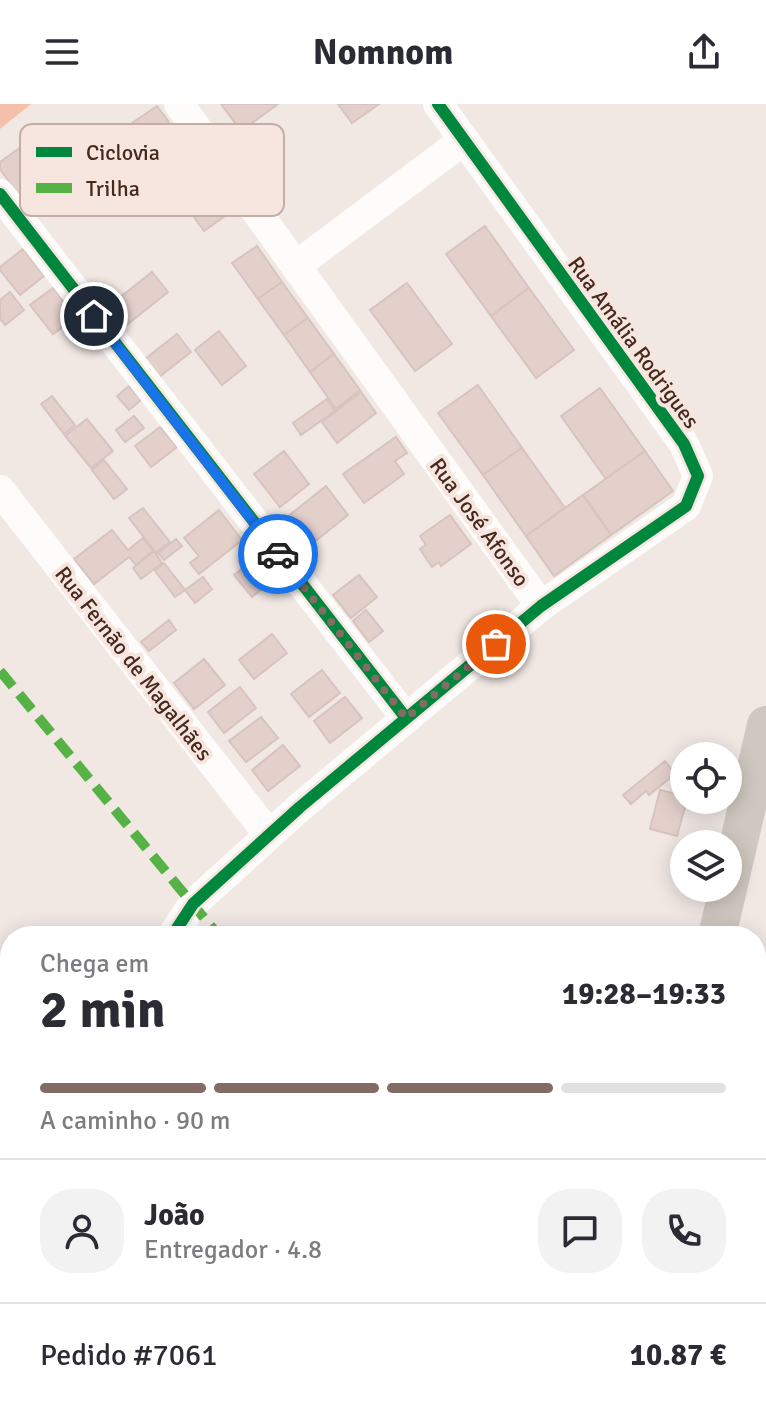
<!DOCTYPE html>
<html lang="pt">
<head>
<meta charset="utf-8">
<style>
  :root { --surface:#fff; --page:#f2f2f3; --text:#2b2b33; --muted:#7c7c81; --line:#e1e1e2; --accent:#826c63 }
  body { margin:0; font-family:Signika,sans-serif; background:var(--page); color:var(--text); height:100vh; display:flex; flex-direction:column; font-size:30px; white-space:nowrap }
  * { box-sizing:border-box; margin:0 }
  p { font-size:26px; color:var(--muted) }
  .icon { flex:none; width:44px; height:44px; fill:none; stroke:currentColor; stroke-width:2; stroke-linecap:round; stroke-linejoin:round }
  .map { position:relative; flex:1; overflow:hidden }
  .details { position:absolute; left:0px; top:822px; width:766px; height:498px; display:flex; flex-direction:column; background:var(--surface); border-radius:32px 32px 0 0; box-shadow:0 4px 20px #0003 }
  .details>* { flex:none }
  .buttons { position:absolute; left:670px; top:638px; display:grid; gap:16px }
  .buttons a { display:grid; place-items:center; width:72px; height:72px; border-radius:50%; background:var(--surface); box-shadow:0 4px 20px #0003; font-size:40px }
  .pin { position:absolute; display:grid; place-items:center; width:68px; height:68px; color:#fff; margin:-34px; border:4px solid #fff; border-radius:50%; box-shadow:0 2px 8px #0007 }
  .courier { position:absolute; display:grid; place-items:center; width:80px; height:80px; margin:-40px; border:6px solid #1a73e8; border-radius:50%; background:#fff; color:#222; box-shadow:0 2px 10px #0007 }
  .overview em { font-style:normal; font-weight:700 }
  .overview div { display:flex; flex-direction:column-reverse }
  .overview { display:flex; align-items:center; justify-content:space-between; height:136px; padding:0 40px }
  h1 { font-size:52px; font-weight:700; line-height:60px }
  .bar { display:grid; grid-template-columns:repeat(4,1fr); gap:12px 8px; align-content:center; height:96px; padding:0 40px }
  .bar i { height:10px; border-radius:6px; background:var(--line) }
  .bar .active { background:var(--accent) }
  .bar p { grid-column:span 4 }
  .line { display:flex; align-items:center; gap:20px; padding:0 40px; border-top:2px solid var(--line) }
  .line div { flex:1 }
  .round { display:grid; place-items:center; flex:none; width:84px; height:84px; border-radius:32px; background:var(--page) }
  header { display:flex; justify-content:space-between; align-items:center; height:104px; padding:0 40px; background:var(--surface); font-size:36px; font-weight:700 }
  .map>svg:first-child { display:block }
  .green { fill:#f4c0a9 }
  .building { fill:#e4d0cb; stroke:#d7c3c0; stroke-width:2 }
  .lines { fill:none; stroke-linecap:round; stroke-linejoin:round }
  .minor { stroke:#fdfcfb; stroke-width:30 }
  .major { stroke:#cfc8c0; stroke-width:38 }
  .quiet { stroke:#57b245; stroke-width:10; stroke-dasharray:20 10; stroke-linecap:butt }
  .cycleway-casing { stroke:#f6e6df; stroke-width:17 }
  .cycleway { stroke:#00873e; stroke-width:12 }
  .done { stroke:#826c63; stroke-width:8; stroke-dasharray:0 14.4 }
  .route { stroke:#1a73e8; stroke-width:10 }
  .labels { text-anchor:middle; stroke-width:8; stroke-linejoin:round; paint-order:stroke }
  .street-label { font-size:22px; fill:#472a1d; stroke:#f6e6df }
  .key { fill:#f6e6df; stroke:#c2aea5; stroke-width:2 }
  .key-label { font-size:22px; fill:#472a1d }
</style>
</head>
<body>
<header><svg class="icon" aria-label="menu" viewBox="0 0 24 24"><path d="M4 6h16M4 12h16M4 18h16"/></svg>Nomnom<svg class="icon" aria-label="share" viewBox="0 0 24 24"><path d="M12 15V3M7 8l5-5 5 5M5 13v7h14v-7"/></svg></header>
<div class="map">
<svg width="766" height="1319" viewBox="0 0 766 1319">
  <rect width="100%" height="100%" fill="#f1e8e4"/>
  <!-- green -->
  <g class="green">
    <path d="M0,0H31L0,25Z"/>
    <path d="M10,1100V1283L0,1275V1113Z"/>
  </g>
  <!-- building -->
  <g class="building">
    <path d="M221,0H278L241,27Z"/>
    <path d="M338,0H379L352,19Z"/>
    <path d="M157,2L182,36L154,57L129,21Z"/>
    <path d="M28,38L60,83L29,105L0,65V58Z"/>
    <path d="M207,72L232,107L204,127L179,92Z"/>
    <path d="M485,122L529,184L491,212L446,150Z"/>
    <path d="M257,142L282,178L258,195L232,159Z"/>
    <path d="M23,145L44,172L20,191L0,166V163Z"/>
    <path d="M152,168L168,188L124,223L108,203Z"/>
    <path d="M282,178L308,214L284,231L258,195Z"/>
    <path d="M407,179L452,240L415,267L370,206Z"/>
    <path d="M53,184L76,213L53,230L30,201Z"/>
    <path d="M529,184L574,246L536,274L491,212Z"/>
    <path d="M10,188L24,206L5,221L0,215V196Z"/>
    <path d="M308,214L334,250L310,268L284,231Z"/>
    <path d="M219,227L246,262L222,281L195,246Z"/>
    <path d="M177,230L191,248L159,273L145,255Z"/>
    <path d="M334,250L360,286L336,305L310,268Z"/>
    <path d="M478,281L522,344L483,371L438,309Z"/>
    <path d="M129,282L141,296L129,306L117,292Z"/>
    <path d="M600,284L645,347L606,375L561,312Z"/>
    <path d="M361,288L376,309L337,339L322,318Z"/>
    <path d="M52,292L75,321L64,330L41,300Z"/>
    <path d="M327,295L335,307L301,331L293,319Z"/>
    <path d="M134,312L144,324L125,338L116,326Z"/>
    <path d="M87,315L113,347L91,364L65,332Z"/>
    <path d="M160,323L177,343L151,363L135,342Z"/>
    <path d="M396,333L407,349L395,357L404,370L364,399L343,370Z"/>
    <path d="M522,344L565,404L526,432L483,371Z"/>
    <path d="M284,347L309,380L280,403L254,370Z"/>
    <path d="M645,347L673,387L611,431L583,391Z"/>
    <path d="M104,356L127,385L114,395L92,366Z"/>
    <path d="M326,382L348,411L299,450L276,422Z"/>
    <path d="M583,391L611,431L554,472L526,432Z"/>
    <path d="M143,404L170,438L156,449L129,414Z"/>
    <path d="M219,406L242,436L199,470L190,459L199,452L184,434Z"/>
    <path d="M450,411L471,440L441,462L439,458L432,463L420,445L426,441L420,432Z"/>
    <path d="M112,426L128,446L143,434L153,447L136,461L129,453L94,480L74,455Z"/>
    <path d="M176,435L182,442L164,456L158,449Z"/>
    <path d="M154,447L162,459L141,475L133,464Z"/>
    <path d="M259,452L276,474L252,493L234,471Z"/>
    <path d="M164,459L185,486L175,493L155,467Z"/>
    <path d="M359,471L377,493L351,514L333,491Z"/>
    <path d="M203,473L212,485L195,499L185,486Z"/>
    <path d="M366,506L383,527L369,538L353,517Z"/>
    <path d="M169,516L176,526L149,547L141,538Z"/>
    <path d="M272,530L287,549L254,575L239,556Z"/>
    <path d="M204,555L225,581L194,605L174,579Z"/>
    <path d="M322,566L340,589L309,613L291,590Z"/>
    <path d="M240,583L256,604L224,629L208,608Z"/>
    <path d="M345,593L362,614L330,639L314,617Z"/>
    <path d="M261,613L278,634L246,658L229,637Z"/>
    <path d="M283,641L300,662L268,687L252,666Z"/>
    <path d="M665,657L675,670L649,691L646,687L631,700L623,691Z"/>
    <path d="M660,686L684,692V696H687L677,732L650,725Z"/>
    <path d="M173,1310H297L291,1319H167Z"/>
    <path d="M297,1310H418L412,1319H291Z"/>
    <path d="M503,1310H550L559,1316V1319H497Z"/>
  </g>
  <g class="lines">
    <!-- minor -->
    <g class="minor">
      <path d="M179,0L541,502"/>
      <path d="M0,90L406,614"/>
      <path d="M297,161L464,36"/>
      <path d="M0,386L269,731"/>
      <path d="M172,832L193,800L300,703L541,502L686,402L698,372L684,340L438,0"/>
      <path d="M0,1083L10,1070"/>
      <path d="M450,1319L456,1310"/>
    </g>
    <!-- major -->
    <g class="major">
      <path d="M717,832L766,621"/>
      <path d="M604,1319L606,1310"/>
    </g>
    <!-- quiet -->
    <g class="quiet">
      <path d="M0,567L219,832"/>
      <path d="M756,1122L766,1113"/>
    </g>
    <!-- cycleway casing -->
    <g class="cycleway-casing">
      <g id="cycleway">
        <path d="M0,90L406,614"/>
        <path d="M172,832L193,800L300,703L541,502L686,402L698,372L684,340L438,0"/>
      </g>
    </g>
    <!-- cycleway -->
    <use href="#cycleway" class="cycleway"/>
  </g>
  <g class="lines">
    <!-- done -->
    <path class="done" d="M278,450L406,614L496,540"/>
    <!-- route -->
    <path class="route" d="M94,212L278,450"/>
  </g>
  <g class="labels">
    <!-- street labels -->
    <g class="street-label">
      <text transform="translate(634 238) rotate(54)" y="8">Rua Amália Rodrigues</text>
      <text transform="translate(480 418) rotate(54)" y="8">Rua José Afonso</text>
      <text transform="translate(134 559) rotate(52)" y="8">Rua Fernão de Magalhães</text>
    </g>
  </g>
  <!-- legend -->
  <rect x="20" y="20" width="264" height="92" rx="12" class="key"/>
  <rect x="36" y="43" width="36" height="10" fill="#00873e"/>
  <rect x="36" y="79" width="36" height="10" fill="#57b245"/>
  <g class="key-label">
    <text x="86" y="56">Ciclovia</text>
    <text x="86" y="92">Trilha</text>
  </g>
</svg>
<div class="buttons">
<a><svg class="icon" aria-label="locate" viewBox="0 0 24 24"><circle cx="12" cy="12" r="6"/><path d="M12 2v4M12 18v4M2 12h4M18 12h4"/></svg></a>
<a><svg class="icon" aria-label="layers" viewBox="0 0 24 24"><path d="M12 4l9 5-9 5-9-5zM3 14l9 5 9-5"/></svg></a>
</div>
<div class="pin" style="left:496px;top:540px;background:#ea580c"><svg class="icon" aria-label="bag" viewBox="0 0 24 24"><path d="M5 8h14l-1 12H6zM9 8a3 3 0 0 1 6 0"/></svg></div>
<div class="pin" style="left:94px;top:212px;background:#1f2937"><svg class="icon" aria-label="home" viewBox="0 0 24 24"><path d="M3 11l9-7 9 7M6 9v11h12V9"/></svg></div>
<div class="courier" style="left:278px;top:450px"><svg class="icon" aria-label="car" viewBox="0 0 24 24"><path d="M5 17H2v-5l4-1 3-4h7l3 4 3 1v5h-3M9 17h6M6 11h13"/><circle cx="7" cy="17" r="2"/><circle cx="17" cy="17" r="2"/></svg></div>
<section class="details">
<div class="overview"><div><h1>2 min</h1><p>Chega em</p></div><em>19:28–19:33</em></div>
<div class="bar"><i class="active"></i><i class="active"></i><i class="active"></i><i></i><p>A caminho · 90 m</p></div>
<div class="line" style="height:144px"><a class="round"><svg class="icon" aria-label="person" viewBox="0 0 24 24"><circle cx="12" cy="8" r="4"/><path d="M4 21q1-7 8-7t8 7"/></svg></a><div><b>João</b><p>Entregador · 4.8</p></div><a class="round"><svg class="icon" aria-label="chat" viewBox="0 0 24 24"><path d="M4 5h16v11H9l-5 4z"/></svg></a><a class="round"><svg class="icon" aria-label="phone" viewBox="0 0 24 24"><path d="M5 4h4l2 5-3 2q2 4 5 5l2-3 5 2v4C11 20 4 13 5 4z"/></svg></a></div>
<div class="line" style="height:104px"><div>Pedido #7061</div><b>10.87 €</b></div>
</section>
</div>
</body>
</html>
